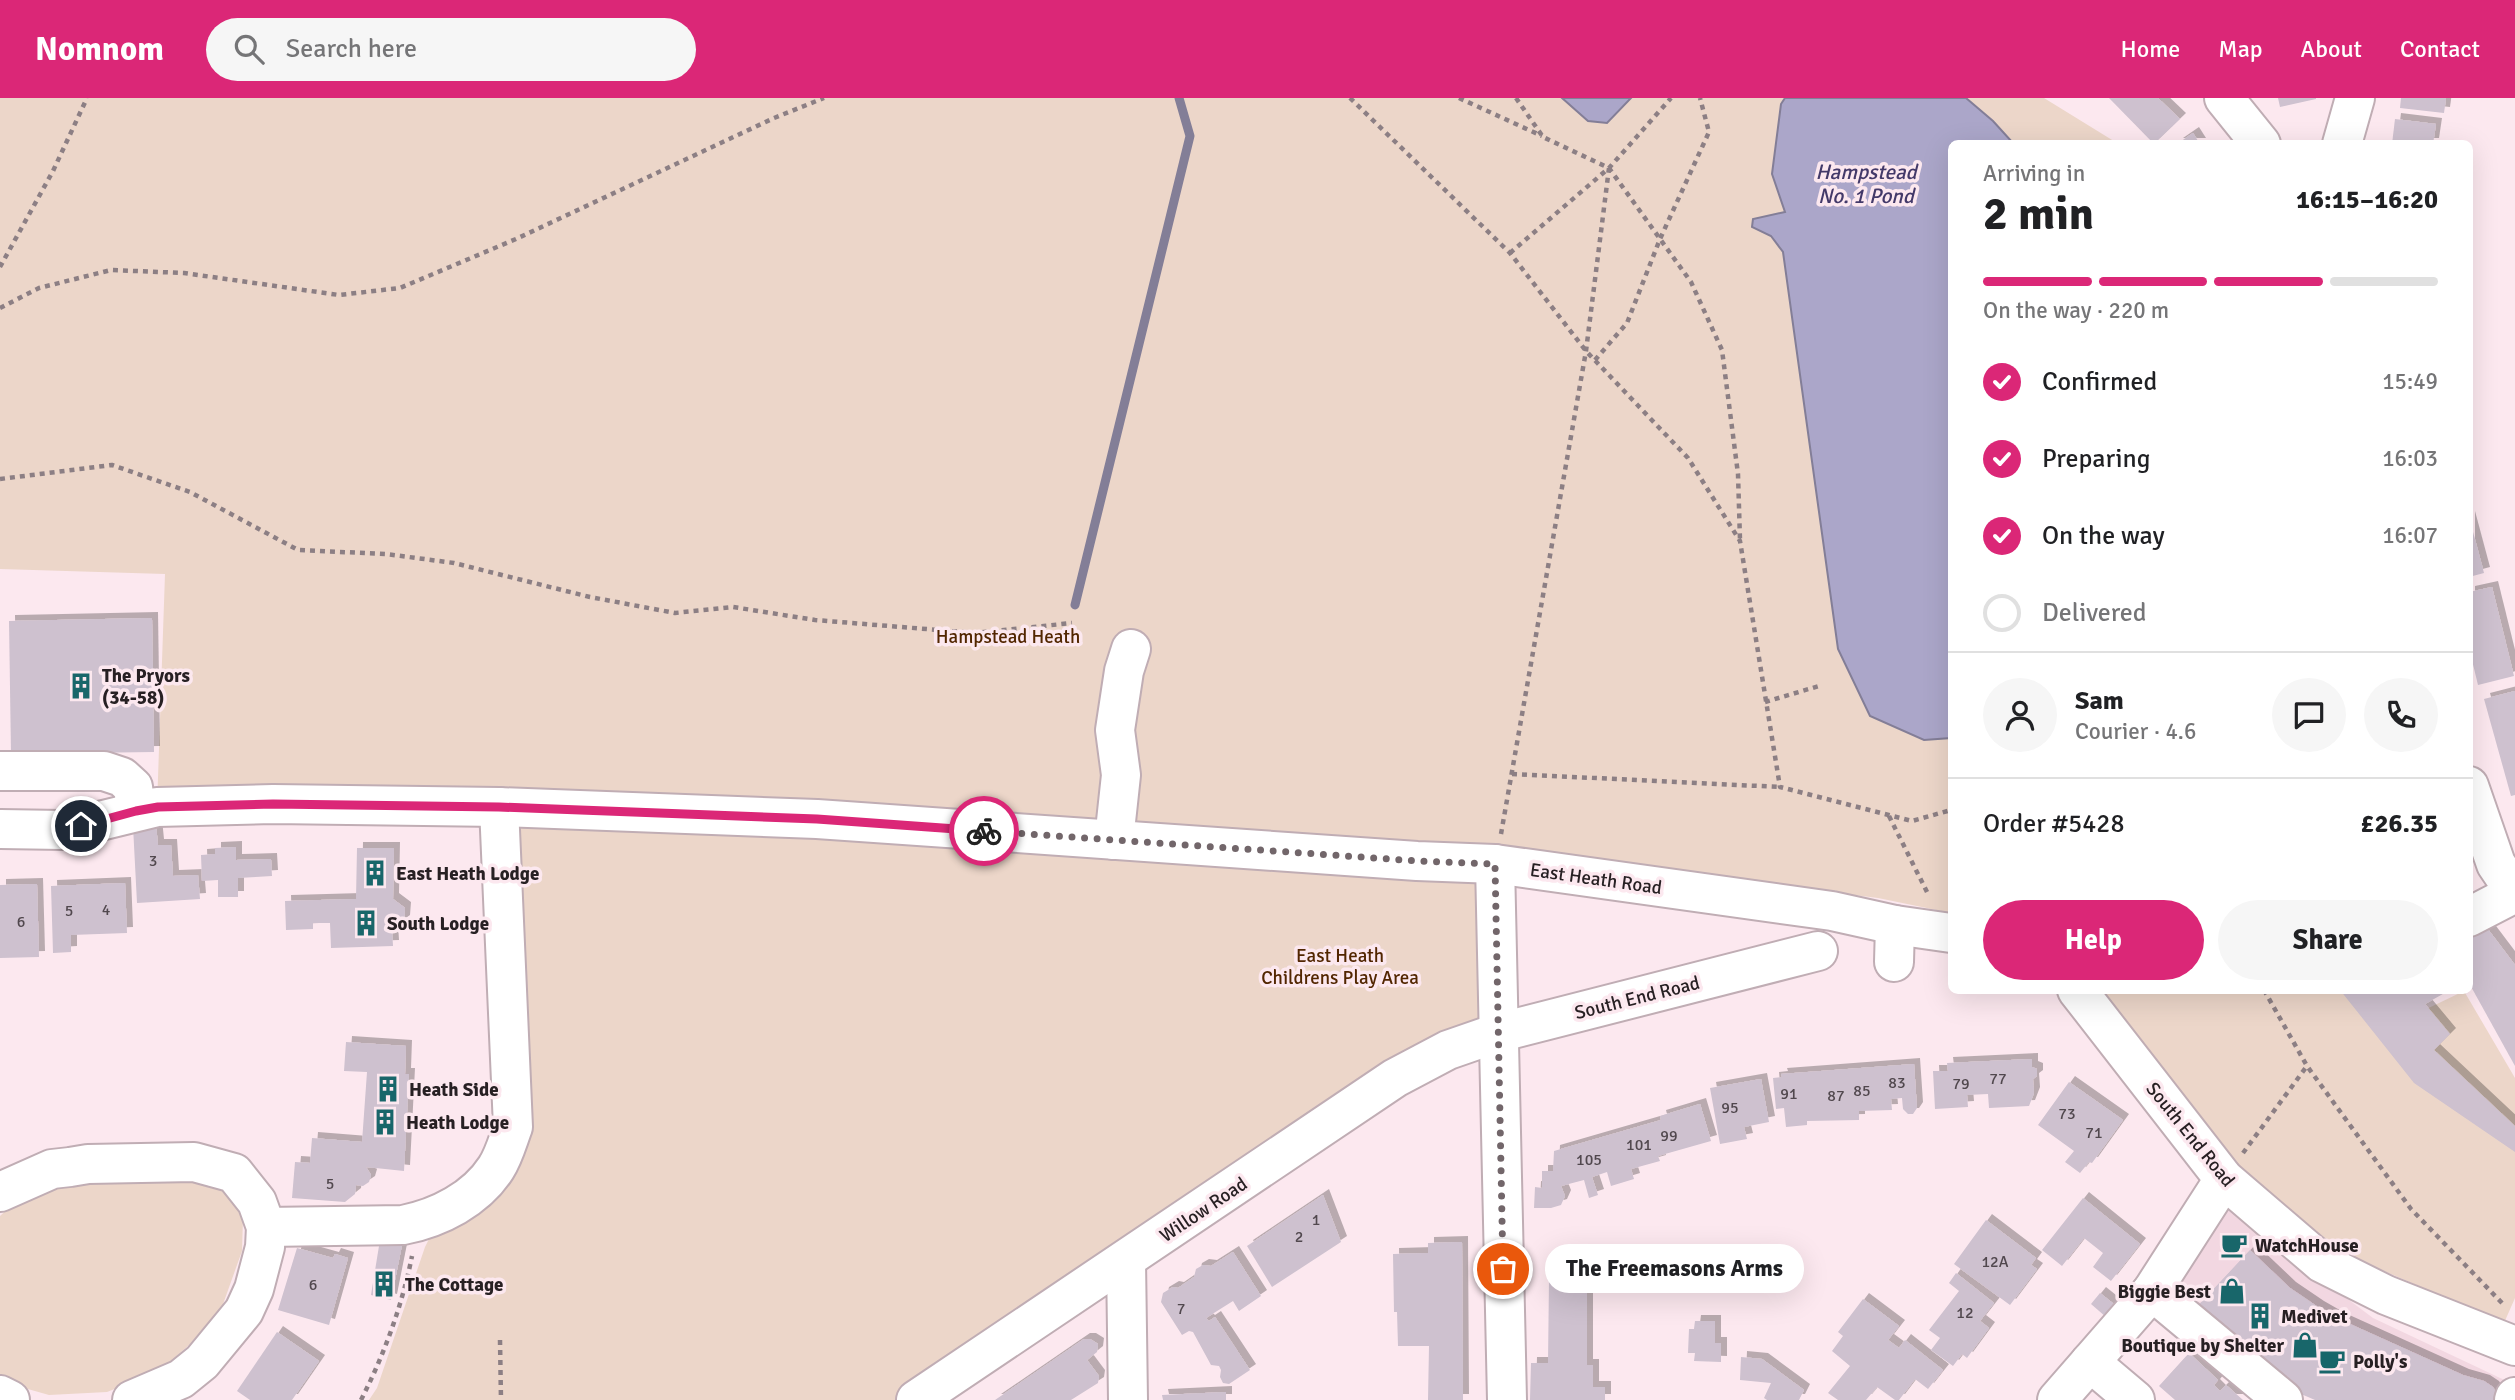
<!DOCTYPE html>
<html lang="en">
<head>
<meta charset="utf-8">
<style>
  :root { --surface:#fff; --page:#f6f6f6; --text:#202124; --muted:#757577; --line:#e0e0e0; --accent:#db2777 }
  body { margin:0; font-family:Signika,sans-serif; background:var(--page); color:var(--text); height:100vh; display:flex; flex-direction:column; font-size:26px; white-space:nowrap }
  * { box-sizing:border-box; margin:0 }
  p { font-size:23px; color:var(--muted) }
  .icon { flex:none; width:38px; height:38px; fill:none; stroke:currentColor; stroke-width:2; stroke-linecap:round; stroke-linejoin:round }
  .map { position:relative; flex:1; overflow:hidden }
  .details { position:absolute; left:1948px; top:42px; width:525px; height:854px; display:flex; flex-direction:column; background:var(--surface); border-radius:10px; box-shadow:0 7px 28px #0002 }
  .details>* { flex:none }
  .pin { position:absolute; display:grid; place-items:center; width:60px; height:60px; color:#fff; margin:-30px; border:4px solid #fff; border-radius:50%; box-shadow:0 2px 7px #0007 }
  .courier { position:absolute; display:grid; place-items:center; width:70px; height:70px; margin:-35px; border:5px solid #db2777; border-radius:50%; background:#fff; color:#222; box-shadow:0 2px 9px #0007 }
  .bubble { position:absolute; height:49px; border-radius:24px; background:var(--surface); box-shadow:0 7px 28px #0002; font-size:23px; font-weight:700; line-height:49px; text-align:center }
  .head em { font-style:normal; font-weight:700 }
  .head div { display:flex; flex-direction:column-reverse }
  .head { display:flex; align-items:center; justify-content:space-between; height:119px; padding:0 35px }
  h1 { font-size:46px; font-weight:700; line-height:52px }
  .bar { display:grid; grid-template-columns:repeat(4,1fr); gap:10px 7px; align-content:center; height:84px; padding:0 35px }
  .bar i { height:9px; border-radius:5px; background:var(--line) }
  .bar .on { background:var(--accent) }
  .bar p { grid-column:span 4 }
  .line { display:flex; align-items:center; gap:18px; padding:0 35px; border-top:2px solid var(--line) }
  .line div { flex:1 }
  .round { display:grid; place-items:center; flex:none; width:74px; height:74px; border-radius:37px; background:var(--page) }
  ol { padding:0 35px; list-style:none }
  li { display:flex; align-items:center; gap:21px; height:77px }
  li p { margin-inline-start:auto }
  li .icon { padding:7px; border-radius:50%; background:var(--accent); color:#fff; stroke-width:4 }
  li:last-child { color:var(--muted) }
  li i { width:38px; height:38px; border:4px solid var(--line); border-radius:50% }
  .action { display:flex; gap:14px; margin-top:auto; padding:14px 35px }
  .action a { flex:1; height:80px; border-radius:42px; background:var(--accent); color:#fff; font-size:28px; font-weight:700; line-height:80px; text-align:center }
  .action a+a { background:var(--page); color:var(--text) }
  header { display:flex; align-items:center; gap:42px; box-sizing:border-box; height:98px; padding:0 35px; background:var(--accent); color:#fff }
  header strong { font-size:33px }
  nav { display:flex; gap:38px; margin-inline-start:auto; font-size:24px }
  .search { width:490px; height:63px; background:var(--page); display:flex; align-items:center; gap:18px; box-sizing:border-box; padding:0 24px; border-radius:38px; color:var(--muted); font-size:26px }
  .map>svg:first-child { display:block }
  .built { fill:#f2d7e1 }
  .green { fill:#ecd6c9 }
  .water { fill:#aba6c9; stroke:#837e97; stroke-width:2 }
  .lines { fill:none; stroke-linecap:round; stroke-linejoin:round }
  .stream { stroke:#837e97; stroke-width:9 }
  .building { fill:#cec1cf; filter:url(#shadow) }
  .minor-casing { stroke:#c0adb4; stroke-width:42 }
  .path { stroke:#8c7f84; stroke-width:4.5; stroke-dasharray:5 5; stroke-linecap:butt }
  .minor { stroke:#fff; stroke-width:38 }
  .done { stroke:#72666a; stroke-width:7; stroke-dasharray:0 12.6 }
  .route { stroke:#db2777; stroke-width:9 }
  .labels { text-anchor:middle; stroke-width:7; stroke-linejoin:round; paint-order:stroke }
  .number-label { font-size:16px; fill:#51484e }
  .park-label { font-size:19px; fill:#522601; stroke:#fce8ef }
  .poi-label { font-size:19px; font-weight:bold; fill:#272023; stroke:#fce8ef; text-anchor:start }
  .street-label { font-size:19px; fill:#272023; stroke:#fce8ef }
  .water-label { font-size:21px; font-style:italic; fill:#433969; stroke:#fce8ef }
</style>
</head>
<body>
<header>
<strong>Nomnom</strong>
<div class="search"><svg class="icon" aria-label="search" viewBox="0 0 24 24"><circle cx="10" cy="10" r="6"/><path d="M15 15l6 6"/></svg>Search here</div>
<nav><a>Home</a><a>Map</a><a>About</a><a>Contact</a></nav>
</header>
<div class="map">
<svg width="2515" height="1302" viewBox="0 0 2515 1302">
  <defs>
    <filter id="shadow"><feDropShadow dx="6" dy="-6" stdDeviation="0" flood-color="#0004"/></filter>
  </defs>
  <rect width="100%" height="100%" fill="#fce8ef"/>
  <!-- built -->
  <path class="built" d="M2217,1103L2373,1220L2515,1287V1302H2321L2149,1182Z"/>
  <!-- green -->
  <g class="green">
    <path d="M0,0H2044L2117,45L1951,46V815L1878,800L1507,754L1497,935L916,1302H369L377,1290L425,1149L442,1115L497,1069L499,709H157L165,476L0,471Z"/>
    <path d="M2097,893H2357L2389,929L2464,893L2515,980V1200L2504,1225L2331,1150L2244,1077Z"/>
    <path d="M184,1075L224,1090L243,1120L242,1153L222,1209L189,1247L160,1273L107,1294L49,1297L3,1284L0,1281V1118C45,1076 126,1081 184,1075Z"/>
  </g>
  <!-- water -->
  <g class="water">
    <path d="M1562,0H1631L1607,25L1588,23Z"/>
    <path d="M1785,0H1966L1993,23L2013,45L1951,46V640L1924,642L1870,618L1838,551L1783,154L1771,138L1752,129L1753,121L1785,114L1772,76L1781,6Z"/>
  </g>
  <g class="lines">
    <!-- stream -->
    <path class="stream" d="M1075,507L1190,38L1179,0"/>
  </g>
  <!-- building -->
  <g class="building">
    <path d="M2109,0H2158L2180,21L2154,46Z"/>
    <path d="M2278,0H2316V1L2280,9Z"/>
    <path d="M2401,0H2446L2444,15L2400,10Z"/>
    <path d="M2395,21L2436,26L2433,46H2392Z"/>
    <path d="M2193,35L2200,46H2177Z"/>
    <path d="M2469,419L2484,475L2469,479Z"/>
    <path d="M2492,489L2514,578L2478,587L2469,550V494Z"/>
    <path d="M152,520L154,654L11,656L9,523Z"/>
    <path d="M2515,593V697L2511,698L2484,601Z"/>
    <path d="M156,727L158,747H171L173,778L198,777L200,801L137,805L133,728Z"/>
    <path d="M236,749V762L271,761L272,778L238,780V799H218V782L202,783L201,757L215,756V750Z"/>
    <path d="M357,750H394L393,801L405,810L404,823L392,832L393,848L331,850L330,825H313V831L286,832L285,803L356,801Z"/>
    <path d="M125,785L127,835L71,837V854L53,855L51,788Z"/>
    <path d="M37,786L39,859L0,860V787Z"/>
    <path d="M2481,822L2515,867V968L2469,885V828Z"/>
    <path d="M2340,892H2378L2379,896L2385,892H2450L2425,906L2450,936L2434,952L2515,1028V1054L2414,985Z"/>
    <path d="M346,944L406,948L405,976H409L404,1073L366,1069L371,1077L369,1084L363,1088L356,1087L355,1096L345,1104L292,1100L295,1064L310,1065L312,1040L362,1044L367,974L344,973Z"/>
    <path d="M2032,961V969L2037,971V978L2033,981L2034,995L2029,1008L1989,1010L1988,996L1967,997L1968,1009L1935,1011L1933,973H1948L1947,965Z"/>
    <path d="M1914,966L1917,1010L1913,1016H1908L1903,1011L1902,1000L1891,1001L1892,1012L1859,1013V1022L1807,1023V1027L1786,1029L1784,1010L1776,1011L1773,980L1782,979L1781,976Z"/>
    <path d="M1761,981L1769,1024L1744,1029L1747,1041L1720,1046L1710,990Z"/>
    <path d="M2069,984L2123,1022L2092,1065L2089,1064L2080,1075L2065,1064L2074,1053L2038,1027Z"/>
    <path d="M1700,1006L1711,1043L1658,1058L1660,1063L1631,1071L1634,1081L1611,1088L1607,1074L1592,1079L1598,1097L1589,1100L1584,1082L1561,1088L1565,1098L1561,1107L1551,1110H1534L1535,1089L1542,1090V1073H1553L1554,1053L1661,1022L1660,1018Z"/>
    <path d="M1323,1097L1341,1144L1272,1189L1247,1148Z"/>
    <path d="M2083,1100L2140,1146L2111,1183L2093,1169L2103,1155L2084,1140L2062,1168L2042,1152Z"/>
    <path d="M1986,1122L2036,1160L2031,1167L2037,1171L2010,1207L1954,1166Z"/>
    <path d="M1462,1144L1463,1302H1428L1429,1248H1398L1397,1214H1394L1393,1156L1428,1155V1145Z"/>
    <path d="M402,1147L391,1202L371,1197L379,1148Z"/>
    <path d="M297,1150L333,1160L335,1156L348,1160L329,1227L278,1212Z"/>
    <path d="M2250,1152L2290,1190L2318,1209L2339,1221L2463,1277L2484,1283L2493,1289L2499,1299L2498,1302H2315L2294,1293L2193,1213Z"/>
    <path d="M1233,1154L1261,1198L1239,1213L1233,1203L1206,1220L1209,1223L1215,1219L1250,1272L1229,1286L1223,1285L1220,1279L1221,1272L1219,1268L1211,1267L1193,1234L1189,1233L1182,1237L1161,1204L1163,1195L1173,1189L1178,1190L1194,1179L1196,1171L1203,1167L1211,1168Z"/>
    <path d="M1956,1175L1994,1205L1980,1223L1989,1230L1967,1260L1962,1256L1953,1268L1931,1252L1940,1240L1929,1232L1959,1193L1949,1185Z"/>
    <path d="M1549,1181H1587V1267H1593V1289H1605V1302H1530L1531,1265H1548Z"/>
    <path d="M2100,1195L2115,1207L2106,1219L2091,1206Z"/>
    <path d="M1863,1201L1899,1228L1888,1242L1899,1250L1905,1242L1943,1272L1928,1291L1915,1281L1899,1302H1895L1877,1289L1866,1302H1838L1828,1295L1850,1268L1832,1253L1843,1238L1838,1234Z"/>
    <path d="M1695,1223H1715V1245H1721V1264L1694,1263L1695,1255H1688L1689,1231H1694Z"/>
    <path d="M277,1234L319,1263L292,1302H250L237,1293Z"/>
    <path d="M1084,1241H1090L1098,1246L1097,1254L1087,1262L1099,1278L1098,1285L1071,1302H995Z"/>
    <path d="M2189,1255L2218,1282L2214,1287L2220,1293L2226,1287L2243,1302H2175L2159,1288Z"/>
    <path d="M1741,1259L1762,1261L1804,1292L1799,1302H1767L1764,1300L1771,1285L1740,1282Z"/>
    <path d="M1226,1294V1302H1163L1162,1297Z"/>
  </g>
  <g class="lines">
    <!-- minor casing -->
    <g class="minor-casing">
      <g id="minor">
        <path d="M2224,0L2261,46"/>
        <path d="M2342,46L2355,0"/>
        <path d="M0,673H104L122,679L133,689L136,713"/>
        <path d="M2469,688L2496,766L2515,794"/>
        <path d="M0,731L63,732L157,709L273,706L499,709L817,721L1417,763L1495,766L1832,813L1895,827L1951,835"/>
        <path d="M1114,742L1121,677L1115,632L1124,573L1131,551"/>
        <path d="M1495,766L1507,1302"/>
        <path d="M2469,819L2515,795"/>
        <path d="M1894,864L1895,827"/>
        <path d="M2077,892L2224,1081L2322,1165L2386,1197L2515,1248"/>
        <path d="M0,1094L52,1071L70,1069L88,1066L194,1064L234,1075L257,1104L266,1129L265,1149L254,1191L244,1213L202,1264L181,1281L132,1302"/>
        <path d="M266,1129L403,1127C439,1120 476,1101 496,1070C504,1058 508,1042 513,1029L499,709"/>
        <path d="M1126,1163L1128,1302"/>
        <path d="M2152,1193L2283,1302"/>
        <path d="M2090,1264L2135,1302"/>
        <path d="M0,1297L10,1302"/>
        <path d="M916,1302L1395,980L1448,952L1497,935L1818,853"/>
        <path d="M2057,1302L2152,1193L2224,1081"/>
        <path d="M2514,1302L2515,1299"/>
      </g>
    </g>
    <!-- path -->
    <g class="path">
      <path d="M1350,0L1510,155L1586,253L1688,360L1740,443L1780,689L1912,723L1951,712"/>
      <path d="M1459,0L1542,38"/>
      <path d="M1516,0L1543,39L1609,70L1691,184L1722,252L1738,376L1740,442"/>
      <path d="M1510,155L1609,70L1671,0"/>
      <path d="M0,169L53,73L87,0"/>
      <path d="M0,210L39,190L111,172L184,175L339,197L400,190L516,141L774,20L824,0"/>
      <path d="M1595,262L1627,225L1660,141L1709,34L1700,0"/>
      <path d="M0,381L112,367L190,394L298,452L386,456L454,465L590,499L675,515L733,509L815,522L975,535L1072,525"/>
      <path d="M1765,604L1819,588"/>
      <path d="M1512,676L1780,689"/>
      <path d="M1889,718L1929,798"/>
      <path d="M1501,736L1586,253L1609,70"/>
      <path d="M2264,892L2307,968L2411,1111L2502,1205"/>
      <path d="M2243,1055L2307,968"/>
      <path d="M500,1242L501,1302"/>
      <path d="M361,1302C384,1257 402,1208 412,1158"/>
    </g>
    <!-- minor -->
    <use href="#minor" class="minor"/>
  </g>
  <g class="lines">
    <!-- done -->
    <path class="done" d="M984,733L1418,763L1495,766L1503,1171"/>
    <!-- route -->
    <path class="route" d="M81,728L136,713L158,709L273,706L499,709L817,721L984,733"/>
  </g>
  <!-- icons -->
  <defs>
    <g id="building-bare" transform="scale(2.1)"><path d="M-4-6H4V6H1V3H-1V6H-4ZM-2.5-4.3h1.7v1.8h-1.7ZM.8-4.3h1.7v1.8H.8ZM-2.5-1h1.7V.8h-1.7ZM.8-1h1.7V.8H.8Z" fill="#18666a" stroke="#fce8ef" stroke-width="2.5" paint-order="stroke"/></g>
    <g id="cafe-bare" transform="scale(2.1)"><path d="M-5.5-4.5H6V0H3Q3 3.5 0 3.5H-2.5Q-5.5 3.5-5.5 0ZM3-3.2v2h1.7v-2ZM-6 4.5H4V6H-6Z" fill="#18666a" stroke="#fce8ef" stroke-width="2.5" paint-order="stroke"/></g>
    <g id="shop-bare" transform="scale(2.1)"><path d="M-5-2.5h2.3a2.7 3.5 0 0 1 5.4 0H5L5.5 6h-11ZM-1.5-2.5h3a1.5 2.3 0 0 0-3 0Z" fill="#18666a" stroke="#fce8ef" stroke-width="2.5" paint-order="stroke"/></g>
  </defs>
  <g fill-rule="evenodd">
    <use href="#building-bare" x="81" y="588"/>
    <use href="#building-bare" x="375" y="775"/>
    <use href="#building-bare" x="366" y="825"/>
    <use href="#building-bare" x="388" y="991"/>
    <use href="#building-bare" x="385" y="1024"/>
    <use href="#cafe-bare" x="2234" y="1147"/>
    <use href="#building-bare" x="384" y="1186"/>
    <use href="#shop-bare" x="2232" y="1193"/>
    <use href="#building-bare" x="2260" y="1218"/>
    <use href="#shop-bare" x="2305" y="1247"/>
    <use href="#cafe-bare" x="2332" y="1263"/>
  </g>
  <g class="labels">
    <!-- number labels -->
    <g class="number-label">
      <text x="153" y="768">3</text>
      <text x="106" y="817">4</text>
      <text x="69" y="818">5</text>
      <text x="21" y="829">6</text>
      <text x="1998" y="986">77</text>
      <text x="1897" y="990">83</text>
      <text x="1961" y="991">79</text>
      <text x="1862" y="998">85</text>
      <text x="1789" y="1001">91</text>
      <text x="1836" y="1003">87</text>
      <text x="1730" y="1015">95</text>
      <text x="2067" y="1021">73</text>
      <text x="2094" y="1040">71</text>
      <text x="1669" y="1043">99</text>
      <text x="1639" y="1052">101</text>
      <text x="1589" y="1067">105</text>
      <text x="330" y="1091">5</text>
      <text x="1316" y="1127">1</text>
      <text x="1299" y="1144">2</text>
      <text x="1995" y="1169">12A</text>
      <text x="313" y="1192">6</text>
      <text x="1181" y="1216">7</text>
      <text x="1965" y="1220">12</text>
    </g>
    <!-- park labels -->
    <g class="park-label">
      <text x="1008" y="545">Hampstead Heath</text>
      <text x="1340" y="864">East Heath<tspan x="1340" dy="22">Childrens Play Area</tspan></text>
    </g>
    <!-- poi labels -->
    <g class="poi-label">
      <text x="102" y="584">The Pryors<tspan x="102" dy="22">(34-58)</tspan></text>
      <text x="396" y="782">East Heath Lodge</text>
      <text x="387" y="832">South Lodge</text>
      <text x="409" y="998">Heath Side</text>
      <text x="406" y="1031">Heath Lodge</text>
      <text x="2255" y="1154">WatchHouse</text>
      <text x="405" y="1193">The Cottage</text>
      <text x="2211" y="1200" text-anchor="end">Biggie Best</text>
      <text x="2281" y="1225">Medivet</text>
      <text x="2284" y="1254" text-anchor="end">Boutique by Shelter</text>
      <text x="2353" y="1270">Polly's</text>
    </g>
    <!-- street labels -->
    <g class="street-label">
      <text transform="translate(1596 780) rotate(8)" y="7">East Heath Road</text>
      <text transform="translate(1637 899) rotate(-14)" y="7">South End Road</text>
      <text transform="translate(2191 1036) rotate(51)" y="7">South End Road</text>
      <text transform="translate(1203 1111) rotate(-34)" y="7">Willow Road</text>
    </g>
    <!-- water labels -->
    <g class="water-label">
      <text x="1866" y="81">Hampstead<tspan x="1866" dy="24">No. 1 Pond</tspan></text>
    </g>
  </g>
</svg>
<div class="pin" style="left:1503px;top:1171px;background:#ea580c"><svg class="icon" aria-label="bag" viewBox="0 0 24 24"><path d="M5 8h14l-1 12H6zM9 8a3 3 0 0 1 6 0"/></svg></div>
<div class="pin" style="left:81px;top:728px;background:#1f2937"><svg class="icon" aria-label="home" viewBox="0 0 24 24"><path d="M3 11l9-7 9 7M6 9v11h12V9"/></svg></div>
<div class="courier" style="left:984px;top:733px"><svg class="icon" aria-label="bike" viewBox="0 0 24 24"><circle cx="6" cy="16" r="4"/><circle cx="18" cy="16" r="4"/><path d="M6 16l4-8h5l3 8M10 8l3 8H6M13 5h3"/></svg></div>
<div class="bubble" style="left:1545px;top:1146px;width:259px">The Freemasons Arms</div>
<section class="details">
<div class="head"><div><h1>2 min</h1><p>Arriving in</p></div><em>16:15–16:20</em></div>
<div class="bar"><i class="on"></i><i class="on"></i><i class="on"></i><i></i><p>On the way · 220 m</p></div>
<ol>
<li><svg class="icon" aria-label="check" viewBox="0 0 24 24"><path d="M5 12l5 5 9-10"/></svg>Confirmed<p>15:49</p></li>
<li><svg class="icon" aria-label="check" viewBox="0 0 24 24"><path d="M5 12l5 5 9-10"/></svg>Preparing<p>16:03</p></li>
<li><svg class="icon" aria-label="check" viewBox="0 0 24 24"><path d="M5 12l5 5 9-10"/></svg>On the way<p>16:07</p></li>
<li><i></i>Delivered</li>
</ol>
<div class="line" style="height:126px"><a class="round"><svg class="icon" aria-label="person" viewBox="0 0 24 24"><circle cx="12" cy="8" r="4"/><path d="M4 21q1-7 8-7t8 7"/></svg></a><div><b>Sam</b><p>Courier · 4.6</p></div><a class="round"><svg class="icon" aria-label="chat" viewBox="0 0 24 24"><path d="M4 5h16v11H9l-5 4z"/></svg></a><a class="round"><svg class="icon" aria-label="phone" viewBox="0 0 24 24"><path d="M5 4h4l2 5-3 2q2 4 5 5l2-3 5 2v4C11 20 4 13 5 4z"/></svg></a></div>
<div class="line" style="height:91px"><div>Order #5428</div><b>£26.35</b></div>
<div class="action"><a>Help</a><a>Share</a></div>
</section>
</div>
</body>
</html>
